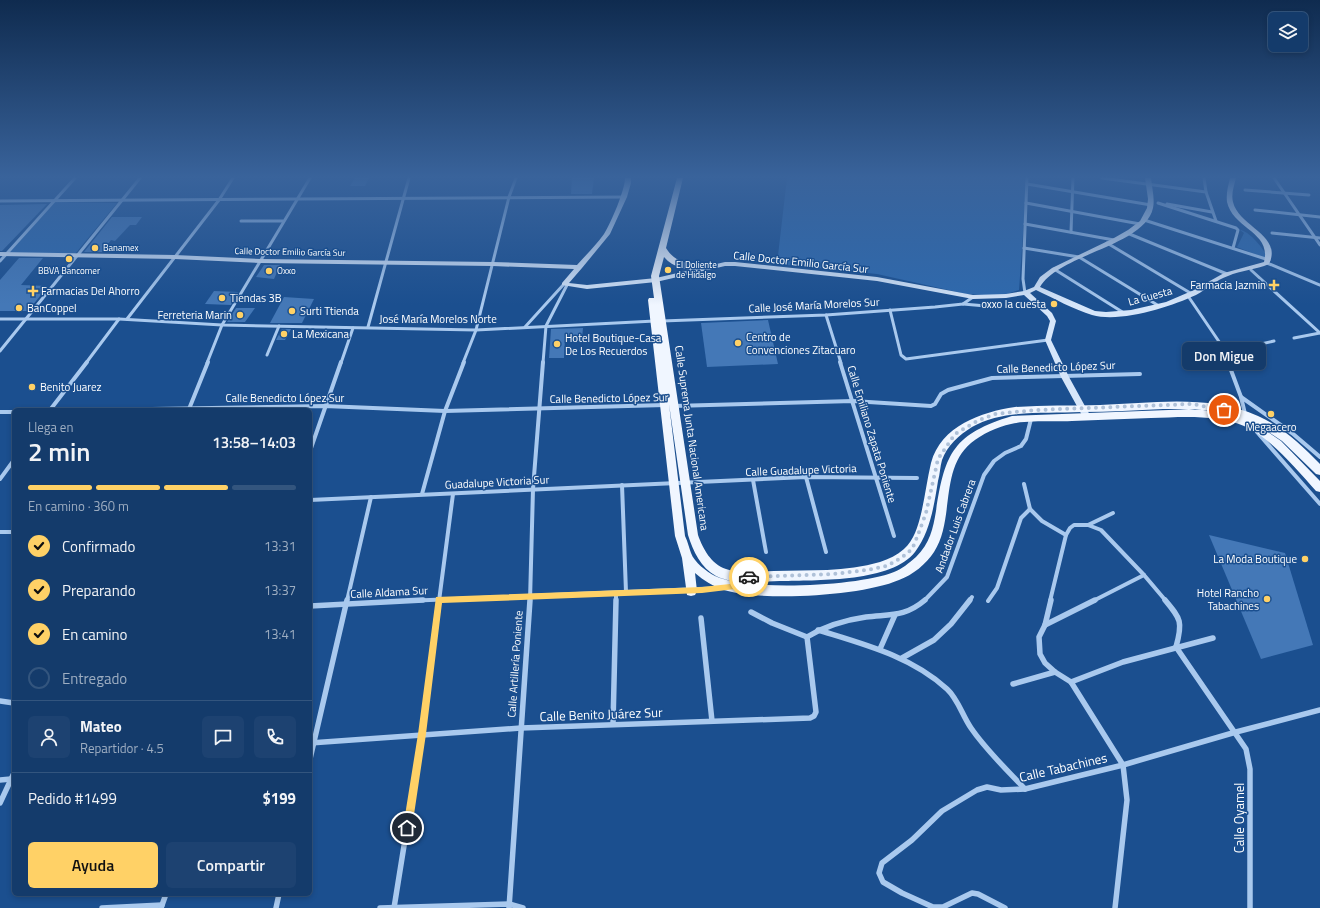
<!DOCTYPE html>
<html lang="es">
<head>
<meta charset="utf-8">
<style>
  :root { --surface:#143b6b; --page:#1d4271; --text:#f1f3f6; --muted:#9dadc1; --line:#33557e; --accent:#ffd166 }
  body { margin:0; font-family:"Titillium Web",sans-serif; background:var(--page); color:var(--text); height:100vh; display:flex; flex-direction:column; font-size:15px; white-space:nowrap }
  * { box-sizing:border-box; margin:0 }
  p { font-size:13px; color:var(--muted) }
  .icon { flex:none; width:22px; height:22px; fill:none; stroke:currentColor; stroke-width:2; stroke-linecap:round; stroke-linejoin:round }
  .map { position:relative; flex:1; overflow:hidden }
  .sheet { position:absolute; left:12px; top:408px; width:300px; height:488px; display:flex; flex-direction:column; background:var(--surface); border-radius:6px; box-shadow:0 2px 6px #0003,0 0 0 1px var(--line) }
  .sheet>* { flex:none }
  .fabs { position:absolute; left:1268px; top:12px; display:grid; gap:8px }
  .fabs a { display:grid; place-items:center; width:40px; height:40px; border-radius:6px; background:var(--surface); box-shadow:0 2px 6px #0003,0 0 0 1px var(--line); font-size:20px }
  .pin { position:absolute; display:grid; place-items:center; width:34px; height:34px; color:#fff; margin:-17px; border:2px solid #fff; border-radius:50%; box-shadow:0 1px 4px #0007 }
  .courier { position:absolute; display:grid; place-items:center; width:40px; height:40px; margin:-20px; border:3px solid #ffd166; border-radius:50%; background:#fff; color:#222; box-shadow:0 1px 5px #0007 }
  .bubble { position:absolute; height:28px; border-radius:6px; background:var(--surface); box-shadow:0 2px 6px #0003,0 0 0 1px var(--line); font-size:13px; font-weight:600; line-height:28px; text-align:center }
  .headline em { font-style:normal; font-weight:600 }
  .headline div { display:flex; flex-direction:column-reverse }
  .headline { display:flex; align-items:center; justify-content:space-between; height:68px; padding:0 16px }
  h1 { font-size:26px; font-weight:600; line-height:30px }
  .bar { display:grid; grid-template-columns:repeat(4,1fr); gap:6px 4px; align-content:center; height:48px; padding:0 16px }
  .bar i { height:5px; border-radius:3px; background:var(--line) }
  .bar .selected { background:var(--accent) }
  .bar p { grid-column:span 4 }
  .line { display:flex; align-items:center; gap:10px; padding:0 16px; border-top:1px solid var(--line) }
  .line div { flex:1 }
  .round { display:grid; place-items:center; flex:none; width:42px; height:42px; border-radius:6px; background:var(--page) }
  ol { padding:0 16px; list-style:none }
  li { display:flex; align-items:center; gap:12px; height:44px }
  li p { margin-inline-start:auto }
  li .icon { padding:4px; border-radius:50%; background:var(--accent); color:#111; stroke-width:4 }
  li:last-child { color:var(--muted) }
  li i { width:22px; height:22px; border:2px solid var(--line); border-radius:50% }
  .button { display:flex; gap:8px; margin-top:auto; padding:8px 16px }
  .button a { flex:1; height:46px; border-radius:6px; background:var(--accent); color:#111; font-size:16px; font-weight:600; line-height:46px; text-align:center }
  .button a+a { background:var(--page); color:var(--text) }
  .map>svg:first-child { display:block }
  .green { fill:#2e69ad }
  .building { fill:#4478b7 }
  .lines { fill:none; stroke-linecap:round; stroke-linejoin:round }
  .street-far2 { stroke:#a9c9ee; stroke-width:3 }
  .street-far1 { stroke:#a9c9ee; stroke-width:4 }
  .street { stroke:#a9c9ee; stroke-width:5.5 }
  .secondary { fill:#d6e6fa; fill-rule:evenodd }
  .primary { fill:#f0f6ff; fill-rule:evenodd }
  .route { fill:#ffd166 }
  .done { stroke:#afc1d8; stroke-width:4; stroke-dasharray:0 7.2 }
  .poi-dot { fill:#ffd166; stroke:#1b4f8f; stroke-width:1.5 }
  .labels { text-anchor:middle; stroke-width:3; stroke-linejoin:round; paint-order:stroke }
  .far-poi-label { font-size:9px; fill:#fff; stroke:#1b4f8f; text-anchor:start }
  .far-street-label { font-size:9px; fill:#fff; stroke:#1b4f8f }
  .street-label { font-size:11px; fill:#fff; stroke:#1b4f8f }
  .poi-label { font-size:11px; fill:#fff; stroke:#1b4f8f; text-anchor:start }
  .near-street-label { font-size:13px; fill:#fff; stroke:#1b4f8f }
</style>
</head>
<body>
<div class="map">
<svg width="1320" height="908" viewBox="0 0 1320 908">
  <rect width="100%" height="100%" fill="#1b4f8f"/>
  <!-- green -->
  <g class="green">
    <path d="M787,178H1027L1019,290L1001,296L966,294L877,274L777,264Z"/>
    <path d="M55,202L117,203L75,254H8Z"/>
    <path d="M1240,230C1249,231 1261,246 1266,254L1265,258L1237,247L1244,233Z"/>
  </g>
  <!-- building -->
  <g class="building">
    <path d="M355,178H369L365,186H350Z"/>
    <path d="M572,178H594L592,194H571Z"/>
    <path d="M47,204L2,251H0V205Z"/>
    <path d="M112,217H142L136,225H130L115,241L111,240L102,252H84Z"/>
    <path d="M19,258H43L21,285L48,286L28,311H0V280Z"/>
    <path d="M264,265H280L274,279L256,277Z"/>
    <path d="M214,291L238,292L231,305L205,304Z"/>
    <path d="M284,297L314,299L302,323H270Z"/>
    <path d="M236,308H255L245,322H227Z"/>
    <path d="M768,320L778,364L707,367L701,323Z"/>
    <path d="M583,328L582,338L565,339L564,358H549L551,329Z"/>
    <path d="M282,329H291L285,340H276Z"/>
    <path d="M1209,535L1285,553L1313,645L1261,659Z"/>
  </g>
  <g class="lines">
    <!-- street-far2 -->
    <g class="street-far2">
      <path d="M1102,178L1206,192"/>
      <path d="M1204,178L1206,192L1216,221"/>
      <path d="M1274,178L1320,245"/>
      <path d="M1027,184L1151,205"/>
      <path d="M1245,190L1309,195"/>
      <path d="M0,201L624,197"/>
      <path d="M1026,203L1140,224"/>
      <path d="M1158,203L1236,228L1238,230L1233,248"/>
      <path d="M1167,204L1212,212"/>
      <path d="M1255,210L1320,217"/>
      <path d="M1144,220L1269,260"/>
      <path d="M241,221H283"/>
      <path d="M1025,224L1114,240"/>
      <path d="M1071,232L1073,178"/>
      <path d="M1127,233L1227,274"/>
      <path d="M1272,233L1320,238"/>
      <path d="M1107,243L1192,294"/>
      <path d="M1024,248L1079,257L1159,306"/>
      <path d="M0,261L75,178"/>
      <path d="M1267,263L1320,285"/>
      <path d="M1054,269L1124,313"/>
      <path d="M1251,270L1320,333"/>
      <path d="M1025,293L1023,279L1027,178"/>
      <path d="M1188,296L1222,346L1228,363"/>
      <path d="M963,304L986,306"/>
      <path d="M890,310L901,355L906,359L1048,340"/>
      <path d="M826,315L841,363"/>
      <path d="M0,319H119L222,325L476,330L655,321"/>
      <path d="M127,319L219,200L233,178"/>
      <path d="M662,321L826,315L935,307L963,304L973,297"/>
      <path d="M368,327L409,178"/>
      <path d="M525,327L564,284"/>
      <path d="M1294,338L1320,333"/>
      <path d="M0,351L140,178"/>
      <path d="M1225,352L1274,341"/>
      <path d="M267,355L279,326"/>
      <path d="M86,363L119,319"/>
      <path d="M207,363L222,325L310,178"/>
      <path d="M341,363L353,328"/>
      <path d="M463,363L476,330L509,197L516,178"/>
      <path d="M543,363L546,326L567,285"/>
    </g>
    <!-- street-far1 -->
    <g class="street-far1">
      <path d="M840,362L894,536"/>
      <path d="M1228,362L1241,397L1245,414"/>
      <path d="M1241,397L1292,433L1320,457"/>
      <path d="M673,406L853,401L931,406L935,404L941,394L948,390L992,378L1140,374"/>
      <path d="M189,409L208,362"/>
      <path d="M50,410L87,362"/>
      <path d="M93,410L325,406L445,411L665,405"/>
      <path d="M0,412H14"/>
      <path d="M1257,432L1320,504"/>
      <path d="M310,451L341,362"/>
      <path d="M806,477L826,552"/>
      <path d="M0,479L14,460"/>
      <path d="M753,480L766,552"/>
      <path d="M1024,484L1030,509L1042,521L1066,535"/>
      <path d="M622,485L626,592"/>
      <path d="M422,494L445,411L464,362"/>
      <path d="M310,500L806,477L917,478"/>
      <path d="M1088,525L1113,513"/>
      <path d="M0,532H14"/>
      <path d="M347,601L371,497"/>
      <path d="M405,601L723,588"/>
      <path d="M439,601L453,494"/>
      <path d="M530,601L533,489L543,362"/>
      <path d="M616,601V594"/>
      <path d="M924,601L947,577L984,475L994,461L1005,453L1021,446L1026,439L1031,419"/>
      <path d="M969,601L972,597"/>
      <path d="M988,601L997,588L1021,518L1030,509"/>
      <path d="M1050,601L1066,535L1070,528L1074,525H1088L1101,530L1144,575L1166,601"/>
      <path d="M1093,601L1144,575"/>
    </g>
    <!-- street -->
    <g class="street">
      <path d="M1051,600L1045,625L1039,637L1040,654L1045,663L1055,672L1071,682L1123,765L1127,800L1115,908"/>
      <path d="M1165,600C1181,619 1183,622 1176,647"/>
      <path d="M310,606L423,600"/>
      <path d="M751,612L772,623L807,637"/>
      <path d="M701,618L712,721"/>
      <path d="M1045,625L1095,600"/>
      <path d="M818,630C863,644 911,656 947,689C958,699 962,715 971,728C986,750 1006,769 1025,789"/>
      <path d="M807,637C825,626 845,620 866,617C891,614 905,617 925,600"/>
      <path d="M1176,647L1246,749L1250,769V908"/>
      <path d="M880,649L895,615"/>
      <path d="M902,658L934,640L951,624L970,600"/>
      <path d="M1071,682L1123,662L1213,638"/>
      <path d="M1013,684L1055,672"/>
      <path d="M0,701L14,703"/>
      <path d="M613,724L616,600"/>
      <path d="M310,743L521,728L810,718L814,716L816,712L807,637"/>
      <path d="M310,759L347,600"/>
      <path d="M0,780L11,779"/>
      <path d="M0,803L14,773"/>
      <path d="M102,908L162,905"/>
      <path d="M161,908L166,894"/>
      <path d="M276,908L279,894"/>
      <path d="M380,908L509,904L523,908"/>
      <path d="M394,908L422,734L439,600"/>
      <path d="M509,908L530,600"/>
      <path d="M1005,908L978,894L972,893L943,907H933L902,893L883,882L879,873L882,863L912,840L942,811L977,790L987,787L1001,790L1025,789L1123,765L1236,732L1320,710"/>
    </g>
    <!-- secondary -->
    <path class="secondary" d="M625,178H631V183L627,197L610,234L582,268L569,283L587,285L656,278L725,262H735L877,277L973,295L1006,294L1024,291L1034,287L1040,277L1052,268L1114,238L1128,230L1140,221L1147,208L1148,199L1145,178H1151C1152,188 1155,199 1153,208C1145,246 1059,254 1040,287L1095,311L1106,312L1131,310L1166,302L1194,290L1224,273L1264,262C1272,232 1233,229 1227,202C1226,194 1228,186 1230,178H1236C1234,186 1231,194 1233,202C1239,227 1283,235 1269,264C1256,270 1241,270 1228,276C1216,280 1207,289 1196,295C1170,307 1121,323 1092,315C1075,310 1053,298 1036,290L1030,293L1052,313L1056,321L1051,340L1069,377L1091,417L1087,420L1084,419L1061,377L1045,340L1050,321L1047,316L1024,295L1006,298L973,299L877,281L735,266H725L656,282L587,289L562,285V283L574,269L493,266L261,263L175,259L0,256V252L175,255L261,259L493,262L577,265C586,255 596,245 604,234C611,223 625,190 625,178Z"/>
    <!-- primary -->
    <path class="primary" d="M677,178H683L666,248C675,263 688,263 704,267L705,269L701,271C688,270 673,268 664,257L659,276L698,535C703,549 711,564 726,569C741,575 759,571 774,571C809,570 846,572 880,562C889,559 897,555 904,549C914,540 918,526 921,514C925,497 927,480 931,463C941,426 981,412 1015,407C1043,405 1071,406 1100,405C1152,403 1209,394 1258,416C1283,427 1302,446 1320,464V475L1316,474L1282,441L1255,423L1281,441L1320,481V492L1316,491C1297,470 1270,437 1244,426C1217,414 1180,417 1151,418C1124,419 1098,420 1072,421C1055,422 1027,420 1011,424C997,427 982,434 971,443C939,470 955,520 934,552C926,564 913,575 899,580C862,596 762,602 724,590C713,586 704,581 695,573L697,591L695,595L691,596L687,595L682,558L675,536L648,300L649,298H654L651,276ZM669,404L688,535C693,551 701,568 716,576C737,586 763,581 785,581C819,580 892,582 915,552C930,532 934,506 938,481C940,474 940,467 942,460C947,446 959,435 972,427C1005,409 1045,414 1081,412C1109,412 1136,410 1163,409C1186,409 1210,409 1233,415L1195,409L1012,416C954,434 945,452 936,511C933,529 930,543 916,557C909,563 902,569 894,572C860,586 748,592 715,576C707,572 694,562 691,553C689,548 688,542 685,536Z"/>
  </g>
  <!-- sky -->
  <linearGradient id="sky" x2="0" y2="1"><stop stop-color="#0f2b4f"/><stop offset="0.58" stop-color="#39639b"/><stop offset="1" stop-color="#39639b" stop-opacity="0"/></linearGradient>
  <rect width="1320" height="305" fill="url(#sky)"/>
  <!-- route -->
  <path class="route" d="M749,573L751,574V579L740,580L735,589L702,593L442,603L426,734L412,828L410,832L407,833L404,832L403,828L418,734L436,597L702,587L730,584L735,575Z"/>
  <g class="lines">
    <!-- done -->
    <path class="done" d="M749,577L834,574L867,570L887,566L901,558L909,552L914,545L919,532L926,513L938,459L955,434L979,420L995,414L1036,410L1192,404L1224,410"/>
  </g>
  <!-- markers -->
  <g class="poi-dot">
    <circle cx="95" cy="248" r="4"/>
    <circle cx="69" cy="259" r="4"/>
    <circle cx="668" cy="270" r="4"/>
    <circle cx="269" cy="271" r="4"/>
    <path d="M1272 279h4v4h4v4h-4v4h-4v-4h-4v-4h4z"/>
    <path d="M31 285h4v4h4v4h-4v4h-4v-4h-4v-4h4z"/>
    <circle cx="222" cy="298" r="4"/>
    <circle cx="1054" cy="304" r="4"/>
    <circle cx="19" cy="308" r="4"/>
    <circle cx="292" cy="311" r="4"/>
    <circle cx="240" cy="315" r="4"/>
    <circle cx="284" cy="334" r="4"/>
    <circle cx="738" cy="343" r="4"/>
    <circle cx="557" cy="344" r="4"/>
    <circle cx="32" cy="387" r="4"/>
    <circle cx="1271" cy="414" r="4"/>
    <circle cx="1305" cy="559" r="4"/>
    <circle cx="1267" cy="599" r="4"/>
  </g>
  <g class="labels">
    <!-- far-poi labels -->
    <g class="far-poi-label">
      <text x="103" y="251">Banamex</text>
      <text x="676" y="268">El Doliente<tspan x="676" dy="10">de Hidalgo</tspan></text>
      <text x="69" y="274" text-anchor="middle">BBVA Bancomer</text>
      <text x="277" y="274">Oxxo</text>
    </g>
    <!-- far-street labels -->
    <g class="far-street-label">
      <text transform="translate(290 252) rotate(1)" y="3">Calle Doctor Emilio García Sur</text>
    </g>
    <!-- street labels -->
    <g class="street-label">
      <text transform="translate(801 262) rotate(6)" y="4">Calle Doctor Emilio García Sur</text>
      <text transform="translate(1150 296) rotate(-15)" y="4">La Cuesta</text>
      <text transform="translate(814 305) rotate(-3)" y="4">Calle José María Morelos Sur</text>
      <text x="438" y="323">José María Morelos Norte</text>
      <text transform="translate(1056 367) rotate(-2)" y="4">Calle Benedicto López Sur</text>
      <text x="285" y="402">Calle Benedicto López Sur</text>
      <text transform="translate(609 398) rotate(-1)" y="4">Calle Benedicto López Sur</text>
      <text transform="translate(872 434) rotate(73)" y="4">Calle Emiliano Zapata Poniente</text>
      <text transform="translate(692 438) rotate(82)" y="4">Calle Suprema Junta Nacional Americana</text>
      <text transform="translate(801 470) rotate(-2)" y="4">Calle Guadalupe Victoria</text>
      <text transform="translate(497 482) rotate(-3)" y="4">Guadalupe Victoria Sur</text>
      <text transform="translate(955 526) rotate(-70)" y="4">Andador Luis Cabrera</text>
      <text transform="translate(389 592) rotate(-3)" y="4">Calle Aldama Sur</text>
      <text transform="translate(515 664) rotate(-86)" y="4">Calle Artillería Poniente</text>
    </g>
    <!-- poi labels -->
    <g class="poi-label">
      <text x="1266" y="289" text-anchor="end">Farmacia Jazmin</text>
      <text x="41" y="295">Farmacias Del Ahorro</text>
      <text x="230" y="302">Tiendas 3B</text>
      <text x="1046" y="308" text-anchor="end">oxxo la cuesta</text>
      <text x="27" y="312">BanCoppel</text>
      <text x="300" y="315">Surti Ttienda</text>
      <text x="232" y="319" text-anchor="end">Ferreteria Marin</text>
      <text x="292" y="338">La Mexicana</text>
      <text x="746" y="341">Centro de<tspan x="746" dy="13">Convenciones Zitacuaro</tspan></text>
      <text x="565" y="342">Hotel Boutique-Casa<tspan x="565" dy="13">De Los Recuerdos</tspan></text>
      <text x="40" y="391">Benito Juarez</text>
      <text x="1271" y="431" text-anchor="middle">Megaacero</text>
      <text x="1297" y="563" text-anchor="end">La Moda Boutique</text>
      <text x="1259" y="597" text-anchor="end">Hotel Rancho<tspan x="1259" dy="13">Tabachines</tspan></text>
    </g>
    <!-- near-street labels -->
    <g class="near-street-label">
      <text transform="translate(601 714) rotate(-2)" y="5">Calle Benito Juárez Sur</text>
      <text transform="translate(1063 767) rotate(-13)" y="5">Calle Tabachines</text>
      <text transform="translate(1239 818) rotate(-90)" y="5">Calle Oyamel</text>
    </g>
  </g>
</svg>
<div class="fabs">
<a><svg class="icon" aria-label="layers" viewBox="0 0 24 24"><path d="M12 4l9 5-9 5-9-5zM3 14l9 5 9-5"/></svg></a>
</div>
<div class="pin" style="left:1224px;top:410px;background:#ea580c"><svg class="icon" aria-label="bag" viewBox="0 0 24 24"><path d="M5 8h14l-1 12H6zM9 8a3 3 0 0 1 6 0"/></svg></div>
<div class="pin" style="left:407px;top:828px;background:#1f2937"><svg class="icon" aria-label="home" viewBox="0 0 24 24"><path d="M3 11l9-7 9 7M6 9v11h12V9"/></svg></div>
<div class="courier" style="left:749px;top:577px"><svg class="icon" aria-label="car" viewBox="0 0 24 24"><path d="M5 17H2v-5l4-1 3-4h7l3 4 3 1v5h-3M9 17h6M6 11h13"/><circle cx="7" cy="17" r="2"/><circle cx="17" cy="17" r="2"/></svg></div>
<div class="bubble" style="left:1182px;top:342px;width:84px">Don Migue</div>
<section class="sheet">
<div class="headline"><div><h1>2 min</h1><p>Llega en</p></div><em>13:58–14:03</em></div>
<div class="bar"><i class="selected"></i><i class="selected"></i><i class="selected"></i><i></i><p>En camino · 360 m</p></div>
<ol>
<li><svg class="icon" aria-label="check" viewBox="0 0 24 24"><path d="M5 12l5 5 9-10"/></svg>Confirmado<p>13:31</p></li>
<li><svg class="icon" aria-label="check" viewBox="0 0 24 24"><path d="M5 12l5 5 9-10"/></svg>Preparando<p>13:37</p></li>
<li><svg class="icon" aria-label="check" viewBox="0 0 24 24"><path d="M5 12l5 5 9-10"/></svg>En camino<p>13:41</p></li>
<li><i></i>Entregado</li>
</ol>
<div class="line" style="height:72px"><a class="round"><svg class="icon" aria-label="person" viewBox="0 0 24 24"><circle cx="12" cy="8" r="4"/><path d="M4 21q1-7 8-7t8 7"/></svg></a><div><b>Mateo</b><p>Repartidor · 4.5</p></div><a class="round"><svg class="icon" aria-label="chat" viewBox="0 0 24 24"><path d="M4 5h16v11H9l-5 4z"/></svg></a><a class="round"><svg class="icon" aria-label="phone" viewBox="0 0 24 24"><path d="M5 4h4l2 5-3 2q2 4 5 5l2-3 5 2v4C11 20 4 13 5 4z"/></svg></a></div>
<div class="line" style="height:52px"><div>Pedido #1499</div><b>$199</b></div>
<div class="button"><a>Ayuda</a><a>Compartir</a></div>
</section>
</div>
</body>
</html>
